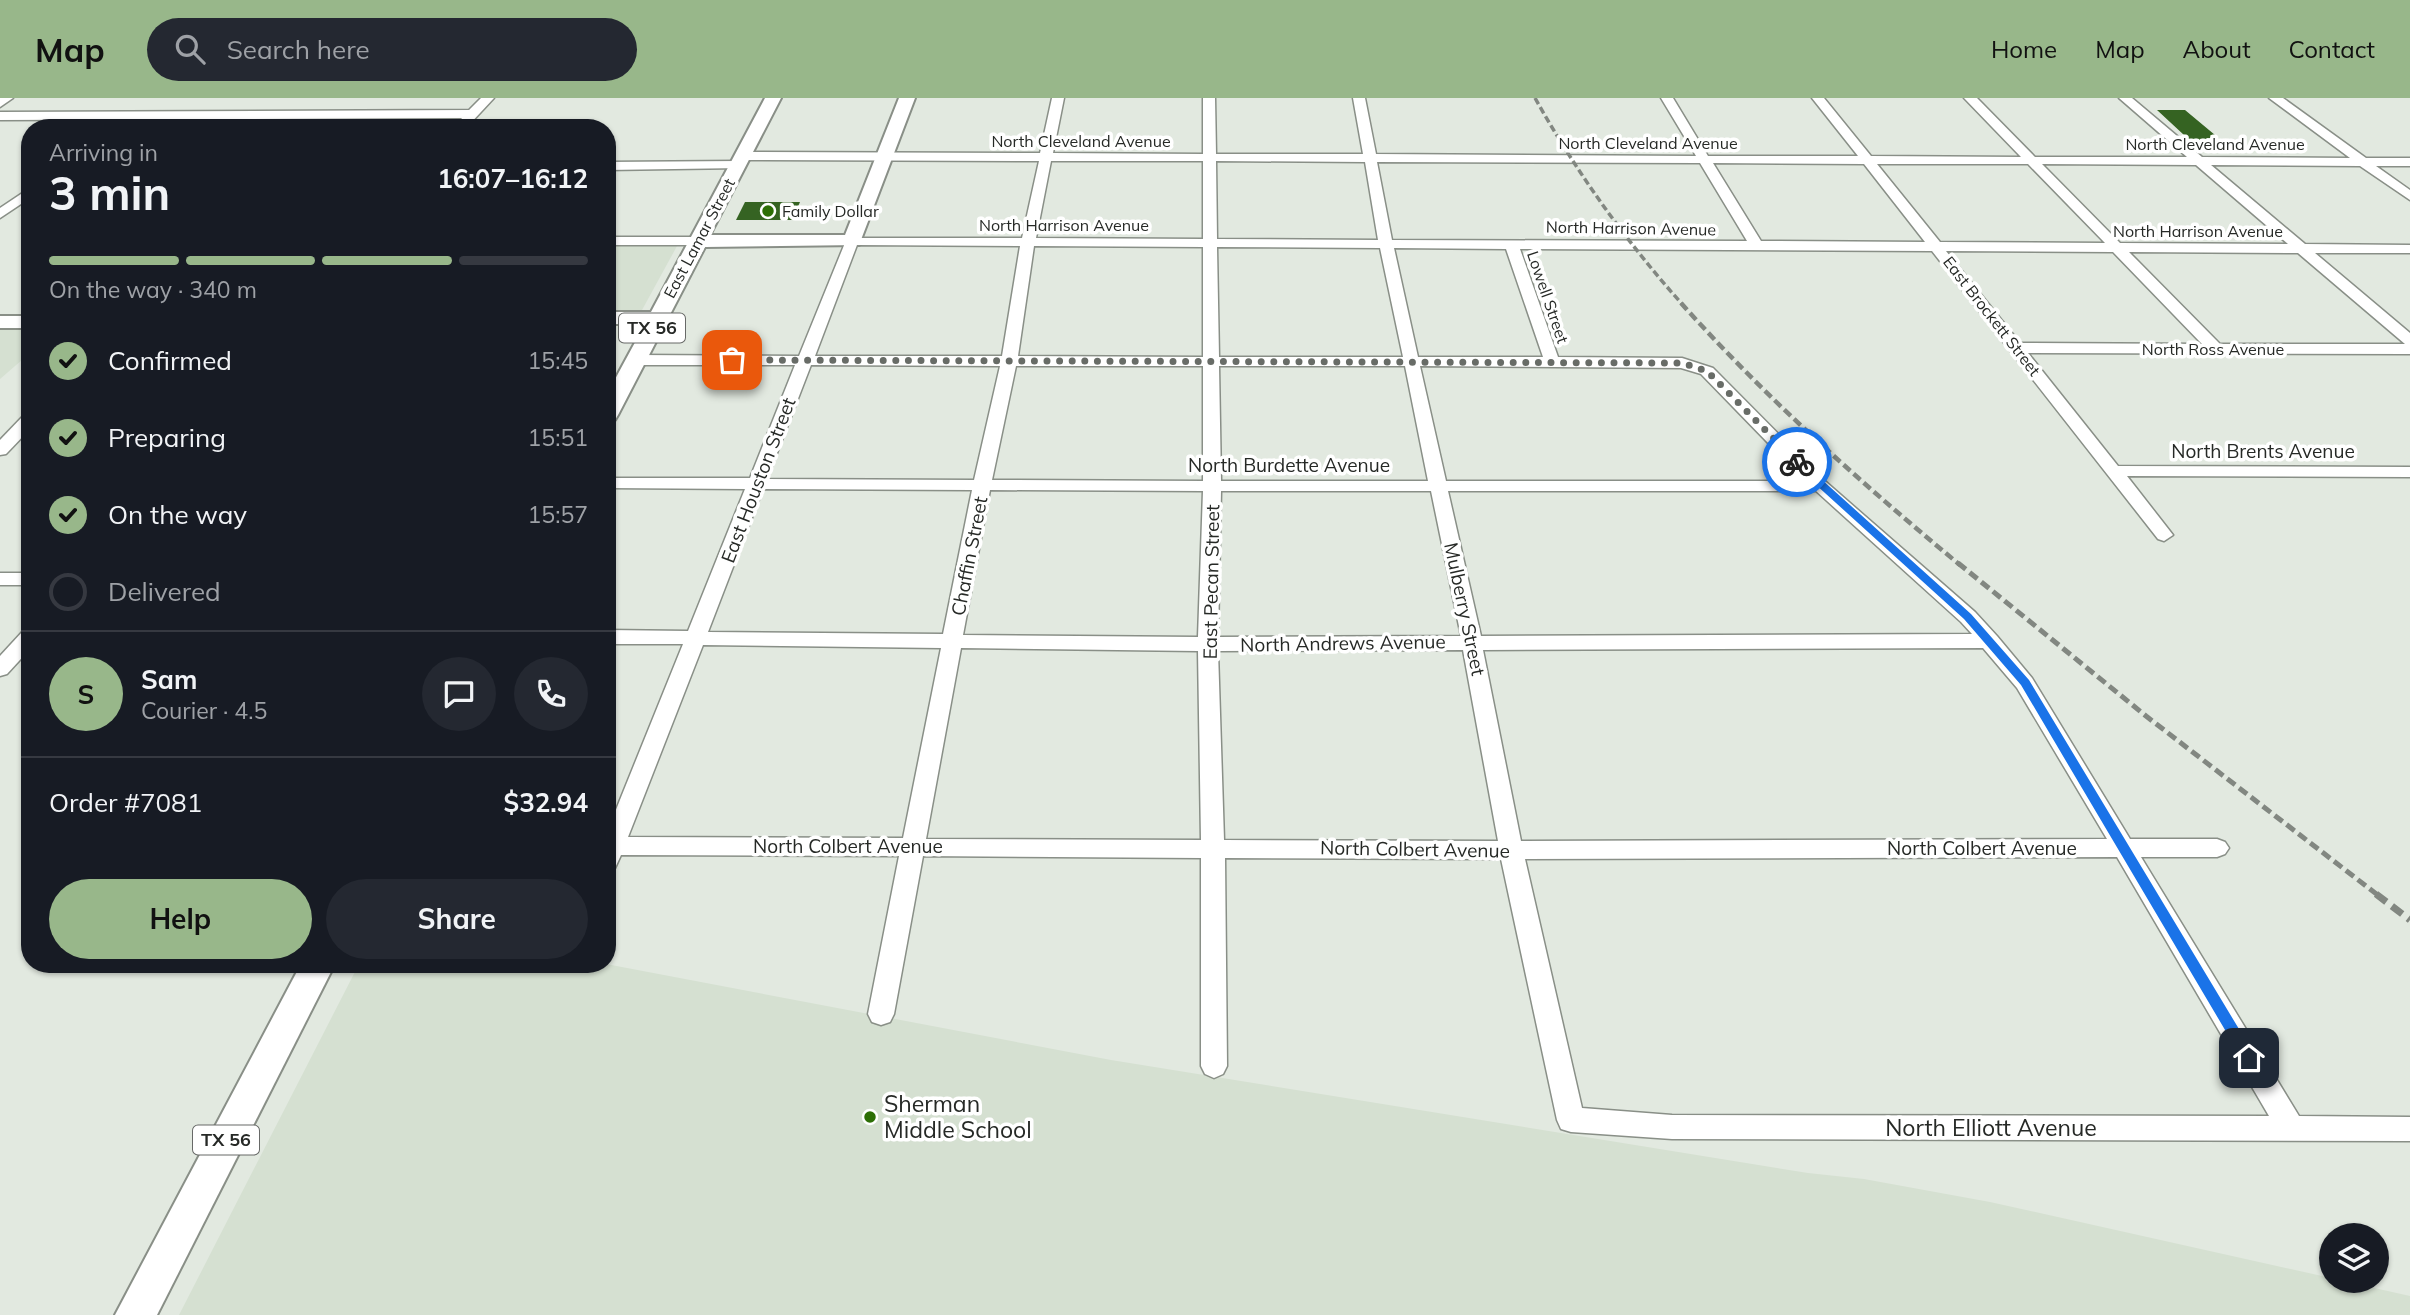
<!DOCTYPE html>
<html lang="en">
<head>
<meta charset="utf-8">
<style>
  :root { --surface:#171b24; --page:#242831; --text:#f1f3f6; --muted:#9ea1a6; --line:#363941; --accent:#98b78a }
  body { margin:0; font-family:Mulish,sans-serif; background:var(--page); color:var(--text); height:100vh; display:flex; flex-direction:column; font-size:26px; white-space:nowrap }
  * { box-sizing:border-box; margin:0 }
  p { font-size:23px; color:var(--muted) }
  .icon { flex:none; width:38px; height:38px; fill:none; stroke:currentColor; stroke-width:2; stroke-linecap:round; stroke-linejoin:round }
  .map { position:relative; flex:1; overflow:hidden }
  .drawer { position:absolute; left:21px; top:21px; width:595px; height:854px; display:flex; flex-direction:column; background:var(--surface); border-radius:28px; box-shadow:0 2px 5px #0004 }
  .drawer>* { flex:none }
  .buttons { position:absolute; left:2319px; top:1125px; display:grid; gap:14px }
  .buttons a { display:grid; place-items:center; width:70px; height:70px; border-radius:50%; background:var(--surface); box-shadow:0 2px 5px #0004; font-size:35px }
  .pin { position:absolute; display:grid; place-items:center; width:60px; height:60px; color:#fff; margin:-30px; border-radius:14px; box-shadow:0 4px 10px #0006 }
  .courier { position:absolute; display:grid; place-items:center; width:70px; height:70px; margin:-35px; border:5px solid #1a73e8; border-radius:50%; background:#fff; color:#222; box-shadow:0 2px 9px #0007 }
  .summary em { font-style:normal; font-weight:700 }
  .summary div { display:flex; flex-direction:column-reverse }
  .summary { display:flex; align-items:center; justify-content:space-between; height:119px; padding:0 28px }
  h1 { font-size:46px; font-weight:700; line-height:52px }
  .bar { display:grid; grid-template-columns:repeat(4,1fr); gap:10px 7px; align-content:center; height:84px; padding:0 28px }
  .bar i { height:9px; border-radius:5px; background:var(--line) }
  .bar .on { background:var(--accent) }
  .bar p { grid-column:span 4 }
  .line { display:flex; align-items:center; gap:18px; padding:0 28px; border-top:2px solid var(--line) }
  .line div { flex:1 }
  .round { display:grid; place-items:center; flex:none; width:74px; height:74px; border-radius:37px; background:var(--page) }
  ol { padding:0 28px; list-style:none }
  li { display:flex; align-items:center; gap:21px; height:77px }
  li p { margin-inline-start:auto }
  li .icon { padding:7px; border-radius:50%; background:var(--accent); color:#111; stroke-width:4 }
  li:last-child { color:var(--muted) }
  li i { width:38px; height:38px; border:4px solid var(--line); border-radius:50% }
  .cta { display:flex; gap:14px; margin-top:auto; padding:14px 28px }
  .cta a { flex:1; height:80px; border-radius:42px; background:var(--accent); color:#111; font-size:28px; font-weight:700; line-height:80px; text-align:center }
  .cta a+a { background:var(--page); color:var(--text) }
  header { display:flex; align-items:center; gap:42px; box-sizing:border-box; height:98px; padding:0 35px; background:var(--accent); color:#111 }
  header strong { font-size:33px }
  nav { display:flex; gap:38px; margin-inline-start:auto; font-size:24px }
  .search { width:490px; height:63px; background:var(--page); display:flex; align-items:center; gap:18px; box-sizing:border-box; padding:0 24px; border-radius:38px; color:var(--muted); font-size:26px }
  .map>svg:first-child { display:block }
  .built { fill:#d5e0d1 }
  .building { fill:#356322 }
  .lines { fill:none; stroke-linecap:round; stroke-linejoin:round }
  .minor-casing { stroke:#898f87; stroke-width:3 }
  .major-casing { stroke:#898f87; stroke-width:4 }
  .minor { fill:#fff; fill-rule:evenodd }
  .major { fill:#fff; fill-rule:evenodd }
  .rail-far3 { stroke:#828781; stroke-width:3.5; stroke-dasharray:7 3.5; stroke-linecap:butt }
  .rail-far2 { stroke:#828781; stroke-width:4.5; stroke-dasharray:9 4.5; stroke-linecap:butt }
  .rail-far1 { stroke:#828781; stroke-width:5; stroke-dasharray:10 5; stroke-linecap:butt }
  .rail { stroke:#828781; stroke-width:7; stroke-dasharray:13 7; stroke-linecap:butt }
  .route { fill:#1a73e8 }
  .done { stroke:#686c67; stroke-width:7; stroke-dasharray:0 12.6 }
  .poi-dot { fill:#2c6e05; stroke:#fff; stroke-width:2.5 }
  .labels { text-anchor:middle; stroke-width:7; stroke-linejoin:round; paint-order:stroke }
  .far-street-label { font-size:16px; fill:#262926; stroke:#fff }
  .far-poi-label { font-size:16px; fill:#262926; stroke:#fff; text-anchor:start }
  .shield { fill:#fff; stroke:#676967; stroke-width:2 }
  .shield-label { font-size:18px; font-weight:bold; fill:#262926 }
  .street-label { font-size:19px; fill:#262926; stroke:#fff }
  .near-poi-label { font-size:23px; fill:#262926; stroke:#fff; text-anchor:start }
  .near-street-label { font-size:23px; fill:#262926; stroke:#fff }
</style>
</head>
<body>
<header>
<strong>Map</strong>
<div class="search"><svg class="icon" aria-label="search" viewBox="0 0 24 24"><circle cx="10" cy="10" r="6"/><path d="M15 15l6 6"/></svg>Search here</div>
<nav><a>Home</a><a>Map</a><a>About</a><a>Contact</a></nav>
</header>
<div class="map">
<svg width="2410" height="1217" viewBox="0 0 2410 1217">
  <rect width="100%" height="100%" fill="#e2e9e0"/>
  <!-- built -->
  <g class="built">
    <path d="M607,147L677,148L642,212H607Z"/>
    <path d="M0,228H30V255L0,281Z"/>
    <path d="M359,866H606L1111,962L1808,1075L1864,1081L1990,1104L2331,1180V1183H2343L2410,1198V1217H179Z"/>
  </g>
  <!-- building -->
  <g class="building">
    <path d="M2157,12H2185L2215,37H2210L2213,40H2206L2218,50H2198Z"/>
    <path d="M745,104H800L792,122H736Z"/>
  </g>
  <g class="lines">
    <!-- minor casing -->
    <g class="minor-casing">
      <g id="minor">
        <path d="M0,0H13L0,9Z"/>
        <path d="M481,0H494L467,29L463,30L457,26L462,20L0,22V14L469,12Z"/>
        <path d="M1052,0H1064L1053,55L1203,56V0H1215L1216,56H1363L1353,0H1365L1376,56L1696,58L1661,0H1673L1708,58H1858L1812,0H1824L1871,58L2021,59L1964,0H1977L2035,59H2187L2119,0H2132L2202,59L2350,60L2269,0H2283L2366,60H2410V68H2376L2410,92V102L2360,68L2211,67L2305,146L2410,147V155H2315L2410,235V256L2028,255L2118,368L2410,369V379L2127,378L2173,437L2164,443L2158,441L1932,153L1520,151L1558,259L1682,260L1713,270L1826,384L1975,514L1997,538L2032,580L2130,741H2217L2225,744L2229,750L2225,756L2217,759H2141L2299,1018L2410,1019V1043L1672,1041L1571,1034L1561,1031L1557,1022L1501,761L1225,760L1227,968L1223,976L1214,980L1205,976L1201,968V760L923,758L894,916L890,924L881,927L872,924L868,916L899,758L621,757L615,770L607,773V734L683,546H607V532L688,533L745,391L607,390V380H750L795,267H636L628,262L636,257L799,258L847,140H1022L1039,63L743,62L737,58L743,54L1040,55ZM1051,63H1203V141L1036,140ZM1216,63L1365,64L1378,142L1217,141ZM1377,64L1700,65L1747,143L1392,142ZM1713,65L1864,66L1925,144L1761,143ZM1877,66H2028L2105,145L1940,144ZM2042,66L2196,67L2288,146L2120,145ZM857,147L1020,148L1002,258H815ZM1034,148L1203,149V259L1018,258ZM1217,149L1380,150L1403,259H1219ZM1394,150L1506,151L1543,259H1418ZM1946,153L2113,154L2202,246L2020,245ZM2129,154L2298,155L2405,246H2220ZM811,267L1000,268L974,382L767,381ZM1016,268H1203V383L992,382ZM1219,268H1405L1428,383H1221ZM1420,268L1681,270L1701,276L1805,383H1446ZM763,391L972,392L943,536L708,534ZM990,392L1203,393L1198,539L963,537ZM1221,393H1431L1461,538L1218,539ZM1448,393H1816L1961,524L1972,536L1481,538ZM703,547L941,550L903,740L628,739ZM961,550L1198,553L1201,742L926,741ZM1983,550L2017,590L2107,741L1521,743L1483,552ZM1463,552L1498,743L1224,742L1218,553ZM2117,759L2269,1018L1672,1017L1582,1010L1525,761Z"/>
        <path d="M738,63L744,67L742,70L607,72V64Z"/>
        <path d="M30,90V100L0,120V110Z"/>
        <path d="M607,139H697L704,143L697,147H607Z"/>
        <path d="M30,316V331L6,356L0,357V342L24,317Z"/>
        <rect x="0" y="475" width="30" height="12"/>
        <path d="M30,532V551L7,576L0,578V558L23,533Z"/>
      </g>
    </g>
    <!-- major casing -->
    <g class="major-casing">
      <g id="major">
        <path d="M765,0H781L710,137H845L899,0H915L859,147L705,149L618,317L615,322L607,324V296L645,226H607V214H651Z"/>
        <rect x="0" y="218" width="30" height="12"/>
        <path d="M301,866H335L157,1217H115Z"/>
      </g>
    </g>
    <!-- minor -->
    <use href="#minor" class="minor"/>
    <!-- major -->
    <use href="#major" class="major"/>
    <!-- rail-far3 -->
    <path class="rail-far3" d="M1535,0C1577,75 1625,142 1682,206"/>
    <!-- rail-far2 -->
    <path class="rail-far2" d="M1681,205C1766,300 1861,385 1960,467"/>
    <!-- rail-far1 -->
    <path class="rail-far1" d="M1958,465L2146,618L2379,798"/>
    <!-- rail -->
    <path class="rail" d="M2376,796L2410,822"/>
  </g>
  <!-- route -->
  <path class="route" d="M1793,362H1800L1971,516L2029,582L2254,956V964H2244L2021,587L1964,521L1793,366Z"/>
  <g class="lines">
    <!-- done -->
    <path class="done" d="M732,262L1682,265L1707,273L1797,364"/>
  </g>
  <!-- markers -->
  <g class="poi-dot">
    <circle cx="768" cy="113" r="7"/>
    <circle cx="870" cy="1019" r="7"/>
  </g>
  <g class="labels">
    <!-- far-street labels -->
    <g class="far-street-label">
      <text x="1081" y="49">North Cleveland Avenue</text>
      <text x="1648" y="51">North Cleveland Avenue</text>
      <text x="2215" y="52">North Cleveland Avenue</text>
      <text x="1064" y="133">North Harrison Avenue</text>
      <text transform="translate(1631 130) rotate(1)" y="6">North Harrison Avenue</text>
      <text x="2198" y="139">North Harrison Avenue</text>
      <text transform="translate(699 140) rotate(-62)" y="6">East Lamar Street</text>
      <text transform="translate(1548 199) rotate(71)" y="6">Lowell Street</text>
      <text transform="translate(1992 218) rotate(52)" y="6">East Brockett Street</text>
      <text x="2213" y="257">North Ross Avenue</text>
    </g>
    <!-- far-poi labels -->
    <g class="far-poi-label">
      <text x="782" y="119">Family Dollar</text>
    </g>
    <!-- shield labels -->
    <g class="shield">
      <rect x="619" y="215.5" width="66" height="29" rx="5"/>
      <rect x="193" y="1027.5" width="66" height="29" rx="5"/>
    </g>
    <g class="shield-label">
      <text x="652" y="236">TX 56</text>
      <text x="226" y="1048">TX 56</text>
    </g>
    <!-- street labels -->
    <g class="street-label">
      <text x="2263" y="360">North Brents Avenue</text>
      <text x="1289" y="374">North Burdette Avenue</text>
      <text transform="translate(758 382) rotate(-69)" y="7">East Houston Street</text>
      <text transform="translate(969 458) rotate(-79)" y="7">Chaffin Street</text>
      <text transform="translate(1211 484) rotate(-89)" y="7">East Pecan Street</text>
      <text transform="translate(1465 511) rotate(78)" y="7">Mulberry Street</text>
      <text transform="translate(1343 545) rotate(-1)" y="7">North Andrews Avenue</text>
      <text x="848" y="755">North Colbert Avenue</text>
      <text x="1982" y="757">North Colbert Avenue</text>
      <text transform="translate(1415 751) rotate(1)" y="7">North Colbert Avenue</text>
    </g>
    <!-- near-poi labels -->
    <g class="near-poi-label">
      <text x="884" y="1014">Sherman<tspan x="884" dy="26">Middle School</tspan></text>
    </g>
    <!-- near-street labels -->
    <g class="near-street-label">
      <text x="1991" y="1038">North Elliott Avenue</text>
    </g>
  </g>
</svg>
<div class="buttons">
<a><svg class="icon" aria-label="layers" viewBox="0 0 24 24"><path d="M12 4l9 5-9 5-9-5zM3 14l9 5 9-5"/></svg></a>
</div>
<div class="pin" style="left:732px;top:262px;background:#ea580c"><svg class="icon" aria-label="bag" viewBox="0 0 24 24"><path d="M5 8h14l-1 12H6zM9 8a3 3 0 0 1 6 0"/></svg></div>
<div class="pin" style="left:2249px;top:960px;background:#1f2937"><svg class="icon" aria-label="home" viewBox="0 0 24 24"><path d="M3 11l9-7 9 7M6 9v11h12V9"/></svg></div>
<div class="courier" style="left:1797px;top:364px"><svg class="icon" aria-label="bike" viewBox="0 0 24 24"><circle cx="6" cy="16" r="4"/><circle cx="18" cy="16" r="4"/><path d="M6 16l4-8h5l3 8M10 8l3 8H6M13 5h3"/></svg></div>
<section class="drawer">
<div class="summary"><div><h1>3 min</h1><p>Arriving in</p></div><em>16:07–16:12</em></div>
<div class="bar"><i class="on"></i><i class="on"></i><i class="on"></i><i></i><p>On the way · 340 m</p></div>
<ol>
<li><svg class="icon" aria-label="check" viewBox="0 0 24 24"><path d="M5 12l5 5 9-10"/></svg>Confirmed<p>15:45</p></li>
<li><svg class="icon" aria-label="check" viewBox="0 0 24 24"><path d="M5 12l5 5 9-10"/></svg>Preparing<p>15:51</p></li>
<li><svg class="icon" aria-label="check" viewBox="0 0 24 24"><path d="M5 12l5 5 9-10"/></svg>On the way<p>15:57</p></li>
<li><i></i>Delivered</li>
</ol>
<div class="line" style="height:126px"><b class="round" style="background:var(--accent);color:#111">S</b><div><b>Sam</b><p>Courier · 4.5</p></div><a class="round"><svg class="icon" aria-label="chat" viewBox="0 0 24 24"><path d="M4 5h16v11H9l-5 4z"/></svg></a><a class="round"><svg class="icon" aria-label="phone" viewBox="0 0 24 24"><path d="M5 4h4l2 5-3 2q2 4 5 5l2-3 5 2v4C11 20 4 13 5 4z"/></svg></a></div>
<div class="line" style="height:91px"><div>Order #7081</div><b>$32.94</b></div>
<div class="cta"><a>Help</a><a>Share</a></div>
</section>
</div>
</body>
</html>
